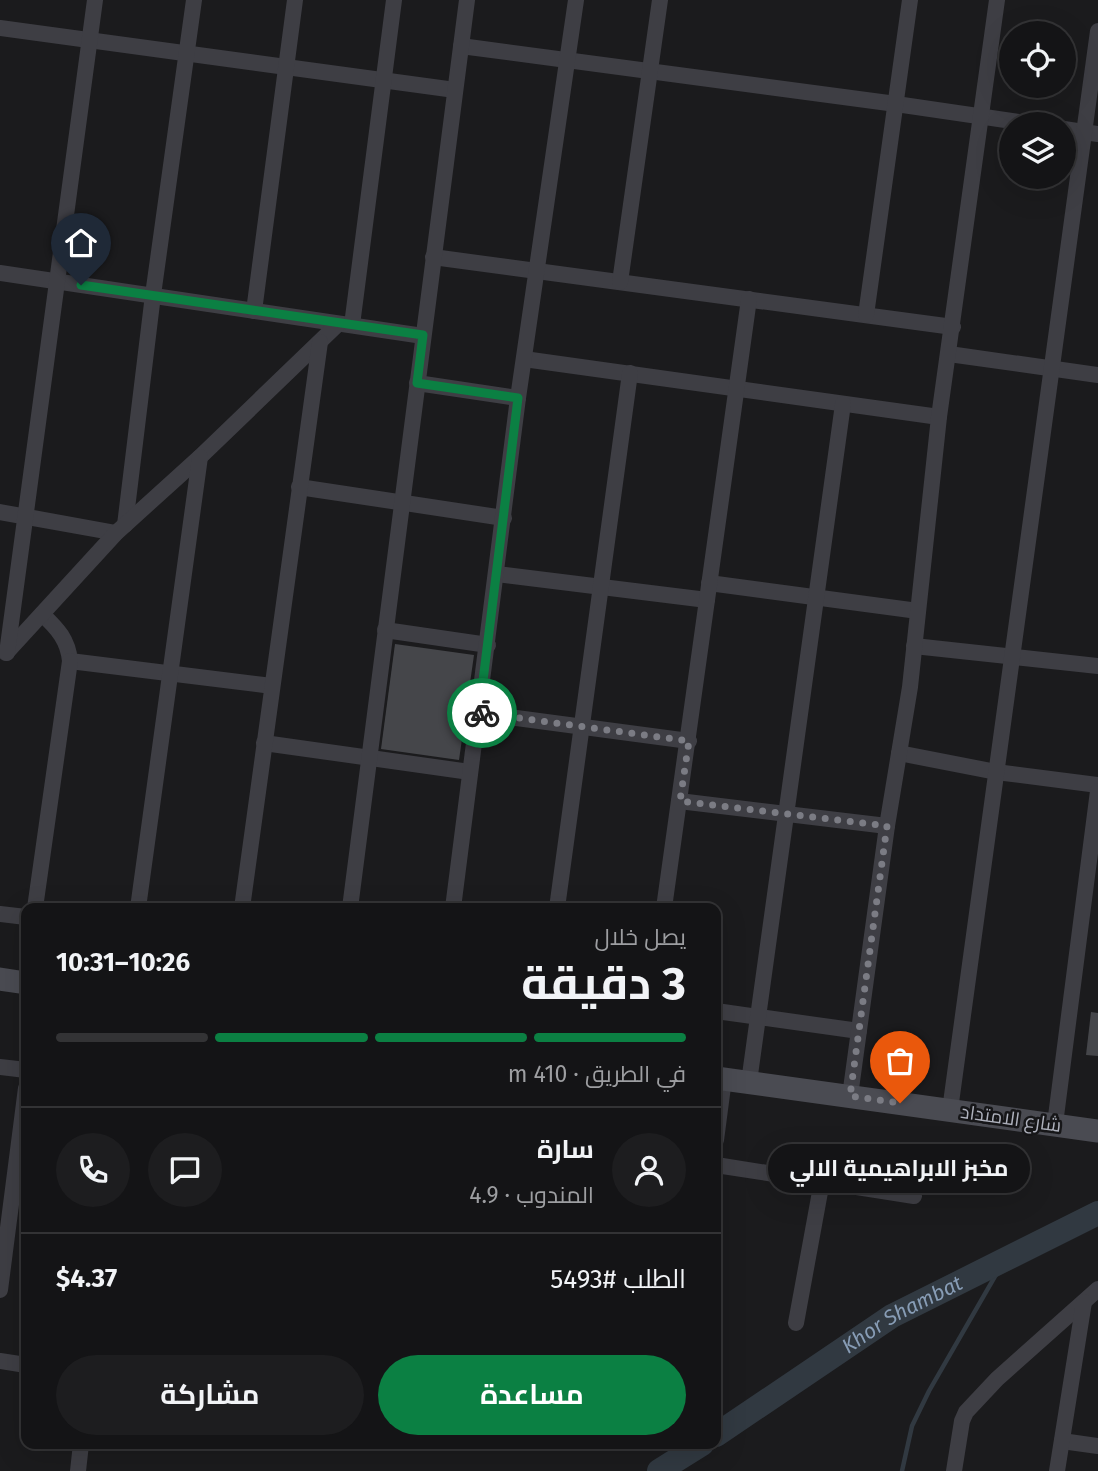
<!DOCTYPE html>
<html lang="ar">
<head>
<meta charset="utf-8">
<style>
  :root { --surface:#141416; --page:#1d1d1f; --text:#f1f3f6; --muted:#9d9ea1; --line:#333335; --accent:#0b8043 }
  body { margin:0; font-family:"Fira Sans",Cairo,sans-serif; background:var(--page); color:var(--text); direction:rtl; height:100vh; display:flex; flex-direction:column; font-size:26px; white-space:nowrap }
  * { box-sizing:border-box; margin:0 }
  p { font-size:23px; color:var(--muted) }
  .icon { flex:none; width:38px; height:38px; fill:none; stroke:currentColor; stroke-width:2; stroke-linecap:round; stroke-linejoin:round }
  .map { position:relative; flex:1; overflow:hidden; direction:ltr }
  .panel { position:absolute; left:21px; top:903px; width:700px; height:546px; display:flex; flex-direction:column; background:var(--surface); border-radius:14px; box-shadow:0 7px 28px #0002,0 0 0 2px var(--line); direction:rtl }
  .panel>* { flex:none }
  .fabs { position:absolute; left:999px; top:21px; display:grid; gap:14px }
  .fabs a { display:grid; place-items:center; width:77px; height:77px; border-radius:50%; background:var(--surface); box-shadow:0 7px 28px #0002,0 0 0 2px var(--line); font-size:35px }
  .pin { position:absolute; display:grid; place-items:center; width:60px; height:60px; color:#fff; margin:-72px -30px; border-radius:50% 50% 50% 0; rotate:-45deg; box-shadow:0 0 7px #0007 }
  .pin .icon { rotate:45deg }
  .courier { position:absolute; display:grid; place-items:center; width:70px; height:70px; margin:-35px; border:5px solid #0b8043; border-radius:50%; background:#fff; color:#222; box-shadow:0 2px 9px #0007 }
  .bubble { position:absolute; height:49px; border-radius:24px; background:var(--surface); box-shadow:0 7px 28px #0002,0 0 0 2px var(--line); font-size:23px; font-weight:700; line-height:49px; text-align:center; direction:rtl }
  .summary em { font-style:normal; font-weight:700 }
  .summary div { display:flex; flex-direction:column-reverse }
  .summary { display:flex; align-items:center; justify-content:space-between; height:119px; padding:0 35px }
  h1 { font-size:46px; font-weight:700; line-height:52px }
  .bar { display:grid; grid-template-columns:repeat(4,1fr); gap:10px 7px; align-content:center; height:84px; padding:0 35px }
  .bar i { height:9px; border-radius:5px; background:var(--line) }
  .bar .on { background:var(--accent) }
  .bar p { grid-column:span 4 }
  .line { display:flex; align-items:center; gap:18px; padding:0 35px; border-top:2px solid var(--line) }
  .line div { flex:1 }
  .round { display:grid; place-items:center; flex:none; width:74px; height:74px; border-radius:37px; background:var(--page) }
  .cta { display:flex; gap:14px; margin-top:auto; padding:14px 35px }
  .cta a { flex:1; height:80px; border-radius:42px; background:var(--accent); color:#fff; font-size:28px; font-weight:700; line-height:80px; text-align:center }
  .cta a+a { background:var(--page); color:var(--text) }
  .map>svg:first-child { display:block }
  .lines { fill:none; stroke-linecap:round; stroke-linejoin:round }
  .stream { stroke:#313941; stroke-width:4.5 }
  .river { stroke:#313941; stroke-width:24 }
  .building { fill:#45464a }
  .street { stroke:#3e3e44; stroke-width:16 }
  .secondary { stroke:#4a4b52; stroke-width:23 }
  .done { stroke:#7b7c84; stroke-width:7; stroke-dasharray:0 12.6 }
  .route { stroke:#0b8043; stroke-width:9 }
  .labels { text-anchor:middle; stroke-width:5; stroke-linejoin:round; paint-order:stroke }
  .street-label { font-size:19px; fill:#aeb1bc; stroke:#161618 }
  .water-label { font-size:21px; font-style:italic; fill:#879cb5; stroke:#161618 }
</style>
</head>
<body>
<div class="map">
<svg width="1098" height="1471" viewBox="0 0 1098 1471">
  <rect width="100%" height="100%" fill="#1b1b1d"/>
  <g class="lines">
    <!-- stream -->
    <path class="stream" d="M902,1471L912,1426L929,1391L1005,1259"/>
    <!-- river -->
    <g class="river">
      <path id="s1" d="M716,1435L892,1316L1098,1213"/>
      <path d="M659,1471L702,1444"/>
    </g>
  </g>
  <!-- building -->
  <g class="building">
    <path d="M395,644L474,655L459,760L381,749Z"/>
    <path d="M1091,1012L1098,1013V1056L1086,1055Z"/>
  </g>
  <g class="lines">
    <!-- street -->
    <g class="street">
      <path d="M0,28L455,90"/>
      <path d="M461,46L896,104L1032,124"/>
      <path d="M1064,129L1098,134"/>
      <path d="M433,257L953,327"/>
      <path d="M0,273L423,336"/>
      <path d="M620,282L660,0"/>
      <path d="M254,311L295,0"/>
      <path d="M866,315L910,0"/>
      <path d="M352,325L394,0"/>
      <path d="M949,354L1098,375"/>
      <path d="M524,359L939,417"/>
      <path d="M417,383L518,398"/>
      <path d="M299,487L504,518"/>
      <path d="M0,512L116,533"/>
      <path d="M125,525L153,295L194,0"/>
      <path d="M497,574L707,600"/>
      <path d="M709,583L918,611"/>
      <path d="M42,614C58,629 68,640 70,661L272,686"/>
      <path d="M385,630L488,645"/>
      <path d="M914,646L1098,666"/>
      <path d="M6,653L116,533L200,457L338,324"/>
      <path d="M7,653L95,0"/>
      <path d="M479,713L689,741"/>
      <path d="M264,743L470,772"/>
      <path d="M899,753L996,772L1098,785"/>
      <path d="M679,801L887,826"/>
      <path d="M35,908L70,661"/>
      <path d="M138,908L200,457"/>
      <path d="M242,908L320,342"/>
      <path d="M350,908L467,0"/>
      <path d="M453,908L518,398L576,0"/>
      <path d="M557,908L630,373"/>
      <path d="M664,908L749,299"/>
      <path d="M0,914L26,917"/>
      <path d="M716,1011L859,1031"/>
      <path d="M0,1067L26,1070"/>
      <path d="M749,1082L843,404"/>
      <path d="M850,1096L887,826L910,687L939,417L997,0"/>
      <path d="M950,1110L1098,31"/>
      <path d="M1055,1124L1098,791"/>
      <path d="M716,1140L724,1079"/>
      <path d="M716,1165L914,1196"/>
      <path d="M0,1290L26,1088"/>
      <path d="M796,1323L822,1181"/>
      <path d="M0,1361L26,1365"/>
      <path d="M1062,1441L1098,1446"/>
      <path d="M78,1471L81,1444"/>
      <path d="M954,1471L962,1421L966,1412L997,1379L1098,1289"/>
      <path d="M1057,1471L1084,1302"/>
    </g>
    <!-- secondary -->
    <g class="secondary">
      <path d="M0,979L26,983"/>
      <path d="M716,1078L1098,1131"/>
    </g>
  </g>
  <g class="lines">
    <!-- done -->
    <path class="done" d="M482,713L689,741L680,801L887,826L850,1096L900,1103"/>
    <!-- route -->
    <path class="route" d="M81,285L423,335L417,383L518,398L479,713H482"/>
  </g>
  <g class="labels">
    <!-- street labels -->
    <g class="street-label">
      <text transform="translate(1011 1118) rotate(8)" y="7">شارع الامتداد</text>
    </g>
    <!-- water labels -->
    <g class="water-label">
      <text dy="7" stroke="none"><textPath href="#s1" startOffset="222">Khor Shambat</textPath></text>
    </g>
  </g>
</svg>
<div class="fabs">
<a><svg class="icon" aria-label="locate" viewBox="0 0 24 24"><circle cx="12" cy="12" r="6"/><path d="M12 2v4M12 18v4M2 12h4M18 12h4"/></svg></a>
<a><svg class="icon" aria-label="layers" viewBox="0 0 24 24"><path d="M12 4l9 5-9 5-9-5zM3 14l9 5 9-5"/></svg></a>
</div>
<div class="pin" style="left:900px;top:1103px;background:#ea580c"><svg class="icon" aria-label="bag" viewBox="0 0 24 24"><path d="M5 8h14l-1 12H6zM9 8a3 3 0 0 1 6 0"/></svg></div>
<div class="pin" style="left:81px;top:285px;background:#1f2937"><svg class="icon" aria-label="home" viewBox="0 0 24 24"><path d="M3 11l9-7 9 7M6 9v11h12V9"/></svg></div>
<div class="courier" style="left:482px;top:713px"><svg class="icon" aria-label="bike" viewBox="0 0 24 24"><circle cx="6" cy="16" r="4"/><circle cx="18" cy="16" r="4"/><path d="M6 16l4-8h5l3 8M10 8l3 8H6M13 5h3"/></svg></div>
<div class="bubble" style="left:768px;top:1144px;width:262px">مخبز الابراهيمية الالي</div>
<section class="panel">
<div class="summary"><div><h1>3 دقيقة</h1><p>يصل خلال</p></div><em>10:26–10:31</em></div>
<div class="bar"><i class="on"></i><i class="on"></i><i class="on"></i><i></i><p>في الطريق · 410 m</p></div>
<div class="line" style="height:126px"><a class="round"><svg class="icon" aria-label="person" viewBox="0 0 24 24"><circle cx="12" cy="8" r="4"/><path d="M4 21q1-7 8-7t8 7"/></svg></a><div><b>سارة</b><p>المندوب · 4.9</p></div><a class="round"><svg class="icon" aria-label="chat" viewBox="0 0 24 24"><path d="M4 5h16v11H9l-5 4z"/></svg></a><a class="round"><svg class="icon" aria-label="phone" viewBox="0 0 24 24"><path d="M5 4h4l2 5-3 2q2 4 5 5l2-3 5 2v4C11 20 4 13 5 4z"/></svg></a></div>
<div class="line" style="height:91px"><div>الطلب #5493</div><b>$4.37</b></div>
<div class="cta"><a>مساعدة</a><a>مشاركة</a></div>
</section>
</div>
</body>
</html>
